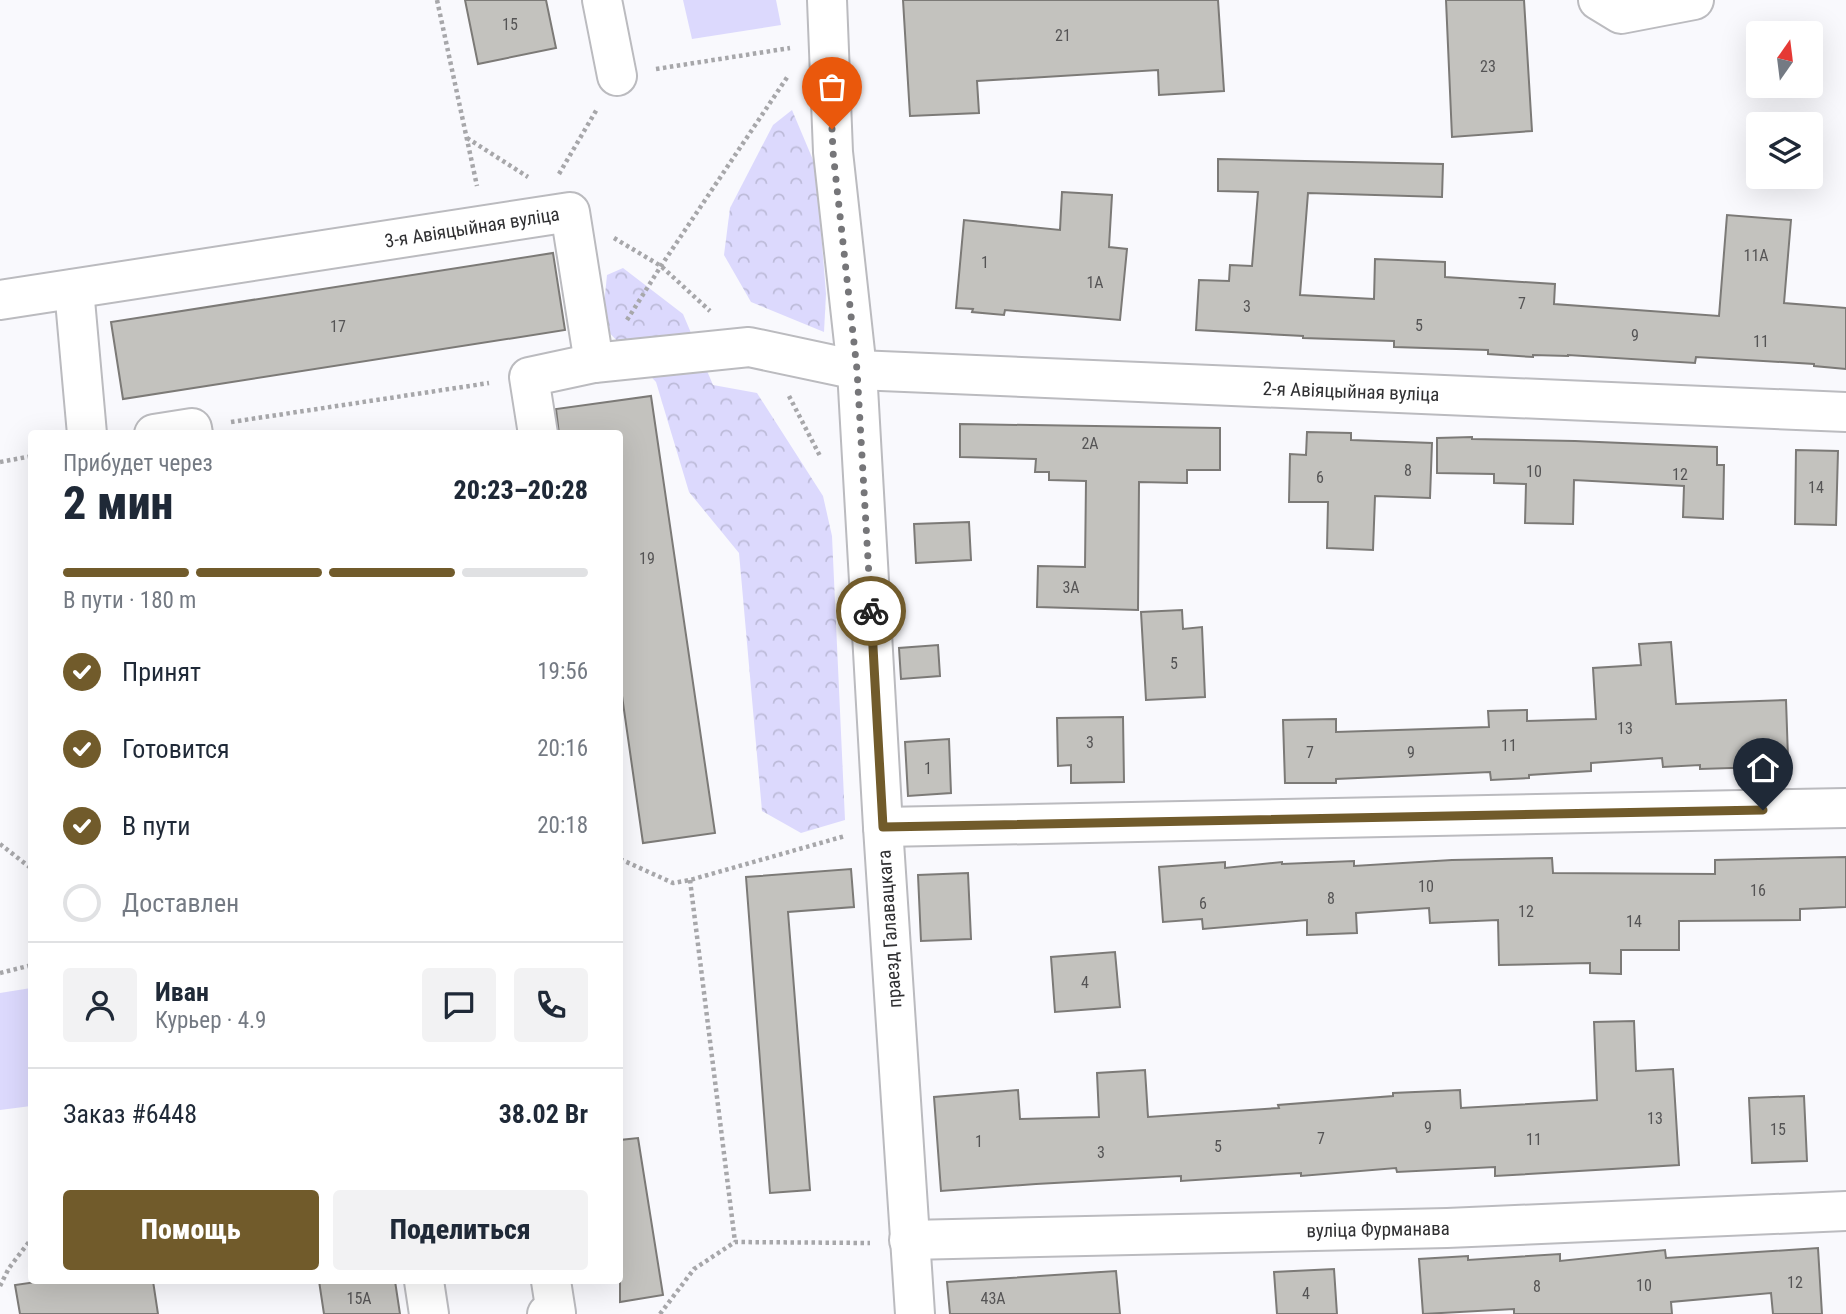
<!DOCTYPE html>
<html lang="ru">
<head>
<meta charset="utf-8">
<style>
  :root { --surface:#fff; --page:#f2f2f3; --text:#1f2937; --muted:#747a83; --line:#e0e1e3; --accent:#715b2b }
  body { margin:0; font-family:"Roboto Condensed",sans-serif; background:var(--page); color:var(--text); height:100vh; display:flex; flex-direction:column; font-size:26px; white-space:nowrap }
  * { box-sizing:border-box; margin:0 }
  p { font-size:23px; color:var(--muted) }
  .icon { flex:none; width:38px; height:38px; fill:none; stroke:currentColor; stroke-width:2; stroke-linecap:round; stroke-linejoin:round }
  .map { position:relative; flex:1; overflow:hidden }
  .panel { position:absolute; left:28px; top:430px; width:595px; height:854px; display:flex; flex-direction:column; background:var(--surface); border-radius:7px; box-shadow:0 7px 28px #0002 }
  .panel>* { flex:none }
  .needle { width:46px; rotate:14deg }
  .tools { position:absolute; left:1746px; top:21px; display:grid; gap:14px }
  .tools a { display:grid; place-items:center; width:77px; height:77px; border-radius:7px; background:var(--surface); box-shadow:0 7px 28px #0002; font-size:35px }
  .pin { position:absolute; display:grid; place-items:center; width:60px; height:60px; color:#fff; margin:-72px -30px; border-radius:50% 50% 50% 0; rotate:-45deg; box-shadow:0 0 7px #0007 }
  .pin .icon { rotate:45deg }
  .courier { position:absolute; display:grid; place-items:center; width:70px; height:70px; margin:-35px; border:5px solid #715b2b; border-radius:50%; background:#fff; color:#222; box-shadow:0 2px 9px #0007 }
  .overview em { font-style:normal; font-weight:800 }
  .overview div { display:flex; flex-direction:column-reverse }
  .overview { display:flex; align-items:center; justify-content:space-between; height:119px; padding:0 35px }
  h1 { font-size:46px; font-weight:800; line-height:52px }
  .bar { display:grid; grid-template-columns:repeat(4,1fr); gap:10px 7px; align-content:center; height:84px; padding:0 35px }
  .bar i { height:9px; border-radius:5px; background:var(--line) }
  .bar .current { background:var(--accent) }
  .bar p { grid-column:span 4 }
  .line { display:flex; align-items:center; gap:18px; padding:0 35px; border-top:2px solid var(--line) }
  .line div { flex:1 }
  .round { display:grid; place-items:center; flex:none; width:74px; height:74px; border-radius:7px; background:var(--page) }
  ol { padding:0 35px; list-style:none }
  li { display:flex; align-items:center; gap:21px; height:77px }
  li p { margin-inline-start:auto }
  li .icon { padding:7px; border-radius:50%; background:var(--accent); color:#fff; stroke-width:4 }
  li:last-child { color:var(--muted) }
  li i { width:38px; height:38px; border:4px solid var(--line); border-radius:50% }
  .cta { display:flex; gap:14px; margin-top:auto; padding:14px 35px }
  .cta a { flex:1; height:80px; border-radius:7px; background:var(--accent); color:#fff; font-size:28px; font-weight:800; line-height:80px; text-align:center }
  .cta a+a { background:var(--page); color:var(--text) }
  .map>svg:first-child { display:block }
  .forest { fill:url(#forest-crowns) }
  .pitch { fill:#dcd9fd }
  .building { fill:#c3c2be; stroke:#7c7a77; stroke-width:2 }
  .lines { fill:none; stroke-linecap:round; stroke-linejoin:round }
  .minor-casing { stroke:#bbbbbf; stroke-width:42 }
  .path { stroke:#a7a7aa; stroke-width:4.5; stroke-dasharray:3.5 3.5; stroke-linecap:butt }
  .minor { stroke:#fff; stroke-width:38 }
  .done { stroke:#767679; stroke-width:7; stroke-dasharray:0 12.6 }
  .route { stroke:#715b2b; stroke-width:9 }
  .labels { text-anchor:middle; stroke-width:5; stroke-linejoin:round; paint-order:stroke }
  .number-label { font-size:16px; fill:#555455 }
  .street-label { font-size:19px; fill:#303032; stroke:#fff }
</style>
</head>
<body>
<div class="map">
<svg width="1846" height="1314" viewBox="0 0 1846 1314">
  <defs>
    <pattern id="forest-crowns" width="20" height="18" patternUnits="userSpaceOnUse" patternTransform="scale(1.75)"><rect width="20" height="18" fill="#dcd9fd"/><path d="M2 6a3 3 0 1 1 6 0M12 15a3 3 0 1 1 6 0" fill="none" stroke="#bdbbd9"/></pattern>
  </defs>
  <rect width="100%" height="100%" fill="#f9f9fd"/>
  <!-- forest -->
  <g class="forest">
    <path d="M792,110L816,167L826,294L824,332L751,302L724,255L730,208L773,125Z"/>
    <path d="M623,268L683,314L713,385L757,393L823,496L832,536L845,820L801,833L762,811L739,553L689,492L656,382L602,325L607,275Z"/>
  </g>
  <!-- pitch -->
  <g class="pitch">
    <path d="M683,0H776L781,25L692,39Z"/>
    <path d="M31,988V1106L0,1110V993Z"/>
  </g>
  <!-- building -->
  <g class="building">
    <path d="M465,0H546L556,48L478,64Z"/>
    <path d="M903,0H1218L1224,91L1159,95L1158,70L977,81L979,113L910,116Z"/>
    <path d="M1446,0H1524L1532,131L1452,137Z"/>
    <path d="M1218,159L1443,164L1442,197L1308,193L1300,295L1374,299L1375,259L1445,262V277L1555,284L1554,304L1719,316L1727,215L1791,220L1784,303L1846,308V369L1814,366V364L1696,357L1695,363L1568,355V356L1533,355V357L1488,354V350L1394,347V341L1303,338V336L1196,330L1199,280L1229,281L1230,265L1252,266L1258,192L1218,191Z"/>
    <path d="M1062,192L1112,195L1109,247L1127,249L1120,320L1005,310L1004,315L972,312L973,309L956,308L964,220L1060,230Z"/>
    <path d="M553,253L565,330L123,399L111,322Z"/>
    <path d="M651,396L715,833L643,843L620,682V434H559L556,409Z"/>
    <path d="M960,424L1220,428V470H1187V483L1139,482L1138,610L1037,607L1038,566L1085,567L1086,481L1049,480V472H1035L1036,459L960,457Z"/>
    <path d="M1307,432L1351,433V440L1432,443L1430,498L1375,496L1373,550L1327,548L1328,502H1289L1290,454L1306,455Z"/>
    <path d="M1472,437V439L1575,441L1717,447V465H1724L1723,519L1683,517L1684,486L1574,480L1573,524L1525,523L1526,484L1494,483V474L1437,473V438Z"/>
    <path d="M1796,450L1838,451L1836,525L1795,524Z"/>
    <path d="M969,522L971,560L916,563L914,524Z"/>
    <path d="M1182,610L1183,629L1202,627L1205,697L1146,700L1141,612Z"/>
    <path d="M1671,642L1676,704L1786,700L1788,758L1762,759L1763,767L1700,769V765L1663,767L1662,758L1591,763V771L1529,775V778L1491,780L1490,772L1336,779V783H1285L1283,720L1336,719V732L1489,727L1488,711L1527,710V721L1596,719L1593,668L1641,665L1639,644Z"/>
    <path d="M938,645L940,676L901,679L899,648Z"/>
    <path d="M1123,717L1124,782L1071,783V765L1058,766L1057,718Z"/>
    <path d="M949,739L951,793L908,796L905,742Z"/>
    <path d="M1846,857V907L1800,909V920L1679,921V950H1621V974L1590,973V963L1499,965L1498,920L1430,923L1429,908L1356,913L1357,933L1307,935V920L1203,929L1202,919L1163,922L1159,867L1225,862V868L1282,862V864L1354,861V866L1452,860L1552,858L1553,873L1715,874V860Z"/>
    <path d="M851,869L854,907L788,912L810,1190L770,1193L746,877Z"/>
    <path d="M968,873L971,939L921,941L918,875Z"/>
    <path d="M1115,952L1120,1007L1055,1012L1051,957Z"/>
    <path d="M1634,1021L1636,1071L1673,1069L1679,1165L1495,1176V1167L1397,1172L1396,1168L1301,1176V1173L1181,1181V1176L1036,1184L941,1191L934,1097L1018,1090L1020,1119L1099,1117L1097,1073L1145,1070L1148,1117L1279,1108L1278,1105L1393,1096V1093L1460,1090L1461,1108L1597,1100L1594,1022Z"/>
    <path d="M1804,1096L1807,1161L1752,1163L1749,1098Z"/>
    <path d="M638,1138L663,1295L620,1302V1140Z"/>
    <path d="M1818,1248L1822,1314H1773L1771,1293L1671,1302L1672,1314H1514V1309L1423,1314L1419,1259L1468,1256V1260L1560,1254V1261L1665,1250L1666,1258Z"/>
    <path d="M1334,1269L1337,1314H1277L1274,1272Z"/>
    <path d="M1116,1271L1120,1314H950L947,1282Z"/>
    <path d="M43,1281H153L158,1314H20L15,1285Z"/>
    <path d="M319,1281H395L400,1314H324Z"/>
  </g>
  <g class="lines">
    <!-- minor casing -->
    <g class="minor-casing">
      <g id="minor">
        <path d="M602,0L617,76"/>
        <path d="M827,0L833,152L857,370L883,827L915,1314"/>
        <path d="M1598,0L1621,14L1694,0"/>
        <path d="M74,289L87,434"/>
        <path d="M0,300L570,212L594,363L749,347L857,370L1846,412"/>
        <path d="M154,434L192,428L193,434"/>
        <path d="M538,434L529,377L594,363"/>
        <path d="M883,827L1846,808"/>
        <path d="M909,1240L1447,1228L1846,1211"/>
        <path d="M424,1281L429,1314"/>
        <path d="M547,1314L556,1313L551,1281"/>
      </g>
    </g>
    <!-- path -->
    <g class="path">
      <path d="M437,0L477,186"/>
      <path d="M656,69L790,48"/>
      <path d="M467,138L528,177"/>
      <path d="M559,174L597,109"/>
      <path d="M614,238L661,266L710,311"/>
      <path d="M627,320L661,266L788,76"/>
      <path d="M789,396L820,456"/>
      <path d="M231,422L489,383"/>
      <path d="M0,462L32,456"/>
      <path d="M0,844L32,869"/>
      <path d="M620,859L673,883L690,880L845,836"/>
      <path d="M690,880L735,1242"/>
      <path d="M0,973L32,965"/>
      <path d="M0,1286L9,1268L32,1238"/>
      <path d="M660,1314L694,1269L735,1242L870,1243"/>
    </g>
    <!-- minor -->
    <use href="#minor" class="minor"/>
  </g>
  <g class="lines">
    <!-- done -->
    <path class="done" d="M832,129L833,152L857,370L871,611"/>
    <!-- route -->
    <path class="route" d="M871,611L883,827L1763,810"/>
  </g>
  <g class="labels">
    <!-- number labels -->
    <g class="number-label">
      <text x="510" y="30">15</text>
      <text x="1063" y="41">21</text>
      <text x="1488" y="72">23</text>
      <text x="1756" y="261">11А</text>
      <text x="985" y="268">1</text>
      <text x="1095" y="288">1А</text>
      <text x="1522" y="309">7</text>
      <text x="1247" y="312">3</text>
      <text x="1419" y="331">5</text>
      <text x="338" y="332">17</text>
      <text x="1635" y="341">9</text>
      <text x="1761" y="347">11</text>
      <text x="1090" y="449">2А</text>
      <text x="1408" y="476">8</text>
      <text x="1534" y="477">10</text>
      <text x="1680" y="480">12</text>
      <text x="1320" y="483">6</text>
      <text x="1816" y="493">14</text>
      <text x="647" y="564">19</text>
      <text x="1071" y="593">3А</text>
      <text x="1174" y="669">5</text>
      <text x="1625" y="734">13</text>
      <text x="1090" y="748">3</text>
      <text x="1509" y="751">11</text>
      <text x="1310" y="758">7</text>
      <text x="1411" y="758">9</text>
      <text x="928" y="774">1</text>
      <text x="1426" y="892">10</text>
      <text x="1758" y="896">16</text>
      <text x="1331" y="904">8</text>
      <text x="1203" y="909">6</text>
      <text x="1526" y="917">12</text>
      <text x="1634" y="927">14</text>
      <text x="1085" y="988">4</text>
      <text x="1655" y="1124">13</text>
      <text x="1428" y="1133">9</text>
      <text x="1778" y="1135">15</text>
      <text x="1321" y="1144">7</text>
      <text x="1534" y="1145">11</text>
      <text x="979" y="1147">1</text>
      <text x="1218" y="1152">5</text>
      <text x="1101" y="1158">3</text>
      <text x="1795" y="1288">12</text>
      <text x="1644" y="1291">10</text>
      <text x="1537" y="1292">8</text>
      <text x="1306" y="1299">4</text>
      <text x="359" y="1304">15А</text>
      <text x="993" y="1304">43А</text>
    </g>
    <!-- street labels -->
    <g class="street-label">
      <text transform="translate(472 227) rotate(-9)" y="7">3-я Авіяцыйная вуліца</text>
      <text transform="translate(1351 391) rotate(2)" y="7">2-я Авіяцыйная вуліца</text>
      <text transform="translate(889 929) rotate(-94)" y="7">праезд Галавацкага</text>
      <text transform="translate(1378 1229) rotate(-1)" y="7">вуліца Фурманава</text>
    </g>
  </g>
</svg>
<div class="tools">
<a><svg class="needle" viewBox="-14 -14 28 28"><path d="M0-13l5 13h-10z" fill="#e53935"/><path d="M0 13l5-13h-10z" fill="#747a83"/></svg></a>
<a><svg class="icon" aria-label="layers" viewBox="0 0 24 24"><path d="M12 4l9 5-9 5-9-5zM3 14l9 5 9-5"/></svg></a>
</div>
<div class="pin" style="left:832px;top:129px;background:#ea580c"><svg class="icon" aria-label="bag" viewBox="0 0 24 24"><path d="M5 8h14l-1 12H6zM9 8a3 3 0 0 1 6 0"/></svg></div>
<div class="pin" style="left:1763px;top:810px;background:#1f2937"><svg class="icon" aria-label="home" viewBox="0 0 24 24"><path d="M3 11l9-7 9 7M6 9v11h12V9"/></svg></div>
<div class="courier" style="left:871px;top:611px"><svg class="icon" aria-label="bike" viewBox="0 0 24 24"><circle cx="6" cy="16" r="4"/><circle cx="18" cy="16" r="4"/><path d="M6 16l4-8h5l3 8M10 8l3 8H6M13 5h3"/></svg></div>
<section class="panel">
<div class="overview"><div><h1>2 мин</h1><p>Прибудет через</p></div><em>20:23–20:28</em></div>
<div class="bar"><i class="current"></i><i class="current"></i><i class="current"></i><i></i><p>В пути · 180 m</p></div>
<ol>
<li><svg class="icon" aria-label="check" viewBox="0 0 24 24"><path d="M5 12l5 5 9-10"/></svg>Принят<p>19:56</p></li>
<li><svg class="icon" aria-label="check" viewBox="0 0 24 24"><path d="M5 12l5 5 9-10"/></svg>Готовится<p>20:16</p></li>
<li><svg class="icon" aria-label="check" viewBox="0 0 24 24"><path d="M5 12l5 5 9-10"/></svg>В пути<p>20:18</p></li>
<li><i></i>Доставлен</li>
</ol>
<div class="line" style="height:126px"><a class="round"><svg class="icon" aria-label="person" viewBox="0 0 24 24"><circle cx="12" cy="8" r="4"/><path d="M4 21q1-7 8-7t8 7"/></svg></a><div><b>Иван</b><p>Курьер · 4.9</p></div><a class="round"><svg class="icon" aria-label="chat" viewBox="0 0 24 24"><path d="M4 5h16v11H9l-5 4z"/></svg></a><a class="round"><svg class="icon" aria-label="phone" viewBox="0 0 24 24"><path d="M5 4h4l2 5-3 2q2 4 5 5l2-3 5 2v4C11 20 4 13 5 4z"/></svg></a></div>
<div class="line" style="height:91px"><div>Заказ #6448</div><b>38.02 Br</b></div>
<div class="cta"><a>Помощь</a><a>Поделиться</a></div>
</section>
</div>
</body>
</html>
